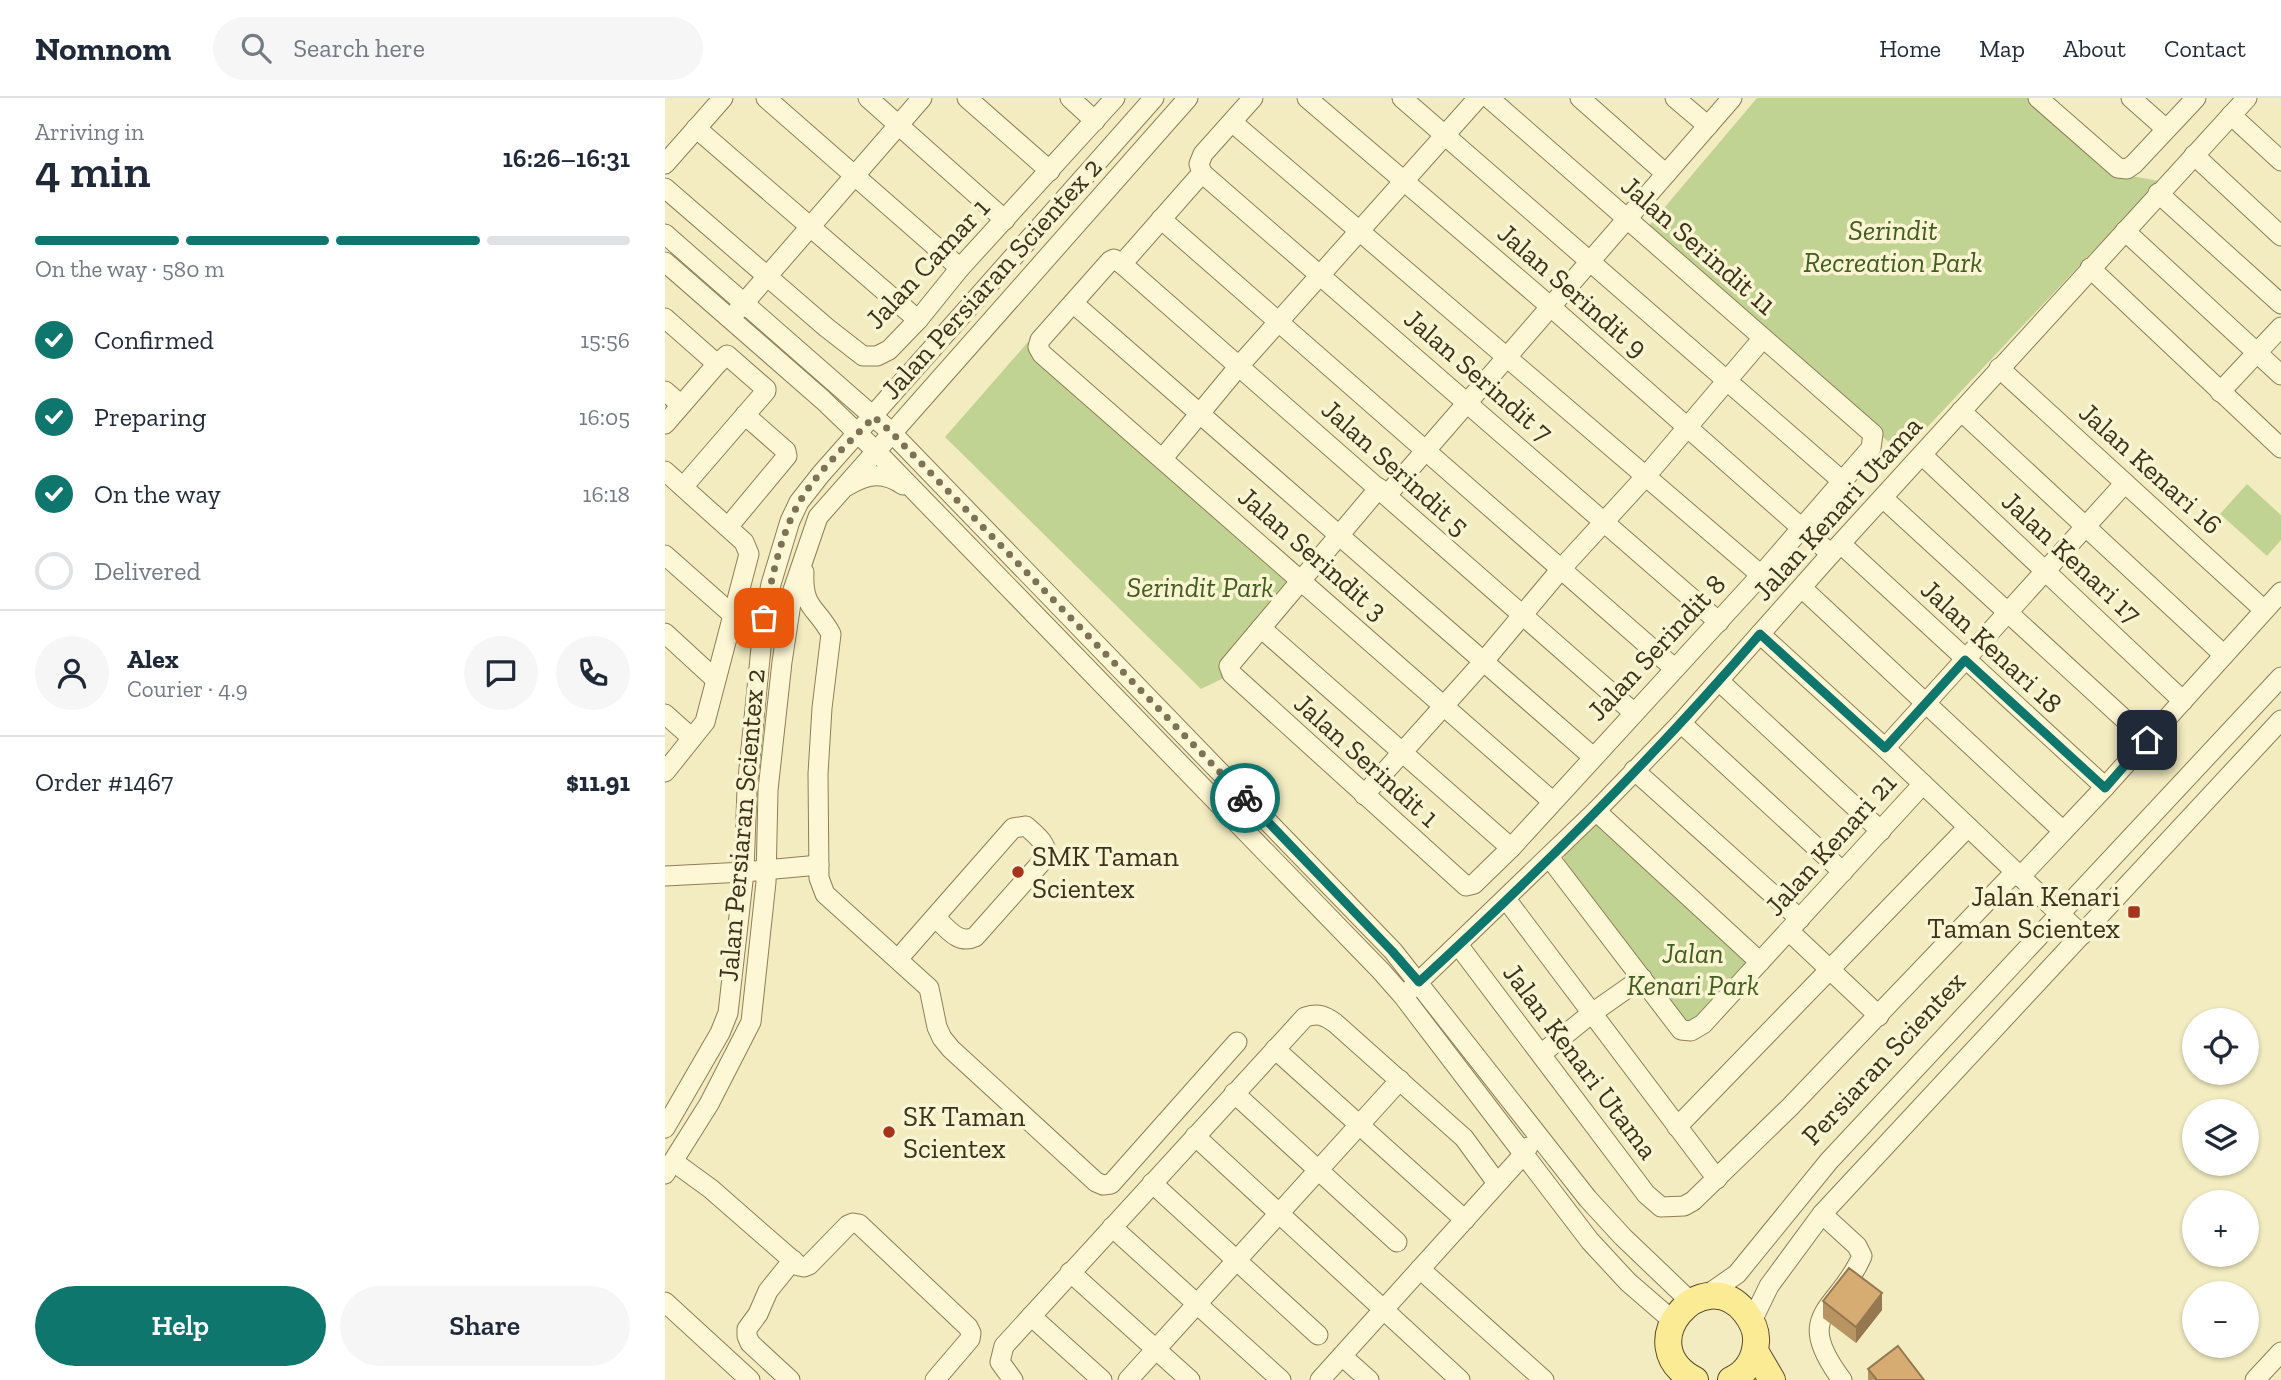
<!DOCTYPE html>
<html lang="en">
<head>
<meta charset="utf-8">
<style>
  :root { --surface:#fff; --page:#f6f6f7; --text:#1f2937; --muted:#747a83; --line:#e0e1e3; --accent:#0f766e }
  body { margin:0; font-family:"Zilla Slab",serif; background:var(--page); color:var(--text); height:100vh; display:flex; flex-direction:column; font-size:26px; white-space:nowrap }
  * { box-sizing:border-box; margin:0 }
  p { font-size:23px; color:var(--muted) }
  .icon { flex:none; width:38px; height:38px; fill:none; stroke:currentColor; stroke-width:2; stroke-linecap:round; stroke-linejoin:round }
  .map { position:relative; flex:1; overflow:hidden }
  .sheet { display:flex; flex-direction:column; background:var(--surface); width:665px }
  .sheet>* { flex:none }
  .fabs { position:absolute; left:1517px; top:910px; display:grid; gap:14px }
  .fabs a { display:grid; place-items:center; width:77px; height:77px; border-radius:50%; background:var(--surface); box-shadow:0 2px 5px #0004; font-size:35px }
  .pin { position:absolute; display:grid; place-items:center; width:60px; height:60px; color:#fff; margin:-30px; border-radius:14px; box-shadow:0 4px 10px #0006 }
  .courier { position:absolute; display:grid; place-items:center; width:70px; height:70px; margin:-35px; border:5px solid #0f766e; border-radius:50%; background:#fff; color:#222; box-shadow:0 2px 9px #0007 }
  .headline em { font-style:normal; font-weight:600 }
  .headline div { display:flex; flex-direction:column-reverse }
  .headline { display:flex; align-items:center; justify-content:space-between; height:119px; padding:0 35px }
  h1 { font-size:46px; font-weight:600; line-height:52px }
  .bar { display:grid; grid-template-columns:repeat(4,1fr); gap:10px 7px; align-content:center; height:84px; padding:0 35px }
  .bar i { height:9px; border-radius:5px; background:var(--line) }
  .bar .on { background:var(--accent) }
  .bar p { grid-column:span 4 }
  .line { display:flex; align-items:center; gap:18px; padding:0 35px; border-top:2px solid var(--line) }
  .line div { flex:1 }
  .round { display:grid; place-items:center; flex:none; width:74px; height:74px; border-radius:37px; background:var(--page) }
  ol { padding:0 35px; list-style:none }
  li { display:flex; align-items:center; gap:21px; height:77px }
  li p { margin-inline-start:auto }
  li .icon { padding:7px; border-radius:50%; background:var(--accent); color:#fff; stroke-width:4 }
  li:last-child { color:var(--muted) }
  li i { width:38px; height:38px; border:4px solid var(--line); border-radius:50% }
  .button { display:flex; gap:14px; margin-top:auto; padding:14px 35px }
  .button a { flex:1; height:80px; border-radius:42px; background:var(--accent); color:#fff; font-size:28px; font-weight:600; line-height:80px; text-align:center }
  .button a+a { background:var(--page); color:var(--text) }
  header { display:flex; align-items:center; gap:42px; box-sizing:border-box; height:98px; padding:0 35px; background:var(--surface); border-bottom:2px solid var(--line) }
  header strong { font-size:33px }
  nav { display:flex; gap:38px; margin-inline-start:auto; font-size:24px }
  .search { width:490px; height:63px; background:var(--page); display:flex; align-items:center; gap:18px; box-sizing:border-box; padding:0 24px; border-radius:38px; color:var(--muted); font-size:26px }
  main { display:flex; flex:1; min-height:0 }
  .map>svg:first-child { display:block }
  .green { fill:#c1d393 }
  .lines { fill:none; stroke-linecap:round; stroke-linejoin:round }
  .minor-casing { stroke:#8f7d56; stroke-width:21 }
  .major-casing { stroke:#5c4a2b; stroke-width:28 }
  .minor { stroke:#fdf7d5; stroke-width:19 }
  .major { stroke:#fbeb94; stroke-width:26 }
  .wall { fill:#b89462 }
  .shaded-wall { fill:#967850 }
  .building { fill:#d6ac72; stroke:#967850; stroke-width:2 }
  .done { stroke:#7d7256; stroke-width:7; stroke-dasharray:0 12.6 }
  .route { stroke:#0f766e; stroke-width:9 }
  .poi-dot { fill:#a5331e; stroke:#f9f4d1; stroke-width:2.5 }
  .labels { text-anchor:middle; stroke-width:7; stroke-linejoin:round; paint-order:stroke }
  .park-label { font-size:28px; font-style:italic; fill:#435c20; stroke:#f9f4d1 }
  .street-label { font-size:28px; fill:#3d311c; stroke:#f9f4d1 }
  .poi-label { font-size:28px; fill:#3d311c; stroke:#f9f4d1; text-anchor:start }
</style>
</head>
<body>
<header>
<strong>Nomnom</strong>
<div class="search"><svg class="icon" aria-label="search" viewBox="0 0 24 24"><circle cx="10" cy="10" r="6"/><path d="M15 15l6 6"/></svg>Search here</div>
<nav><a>Home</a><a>Map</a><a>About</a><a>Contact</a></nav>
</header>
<main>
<section class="sheet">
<div class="headline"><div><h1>4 min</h1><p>Arriving in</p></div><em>16:26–16:31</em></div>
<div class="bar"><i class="on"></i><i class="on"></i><i class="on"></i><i></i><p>On the way · 580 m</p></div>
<ol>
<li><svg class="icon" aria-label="check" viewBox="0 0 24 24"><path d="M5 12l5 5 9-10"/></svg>Confirmed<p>15:56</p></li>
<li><svg class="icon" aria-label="check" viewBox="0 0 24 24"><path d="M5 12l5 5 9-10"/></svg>Preparing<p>16:05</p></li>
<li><svg class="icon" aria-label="check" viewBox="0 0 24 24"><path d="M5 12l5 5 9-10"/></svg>On the way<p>16:18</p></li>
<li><i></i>Delivered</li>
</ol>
<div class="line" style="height:126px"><a class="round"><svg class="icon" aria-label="person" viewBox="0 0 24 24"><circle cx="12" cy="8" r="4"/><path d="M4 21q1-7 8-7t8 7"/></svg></a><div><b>Alex</b><p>Courier · 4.9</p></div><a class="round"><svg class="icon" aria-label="chat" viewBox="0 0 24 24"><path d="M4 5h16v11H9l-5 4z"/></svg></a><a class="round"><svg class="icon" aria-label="phone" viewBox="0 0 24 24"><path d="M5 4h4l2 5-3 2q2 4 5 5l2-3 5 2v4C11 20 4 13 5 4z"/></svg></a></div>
<div class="line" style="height:91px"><div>Order #1467</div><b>$11.91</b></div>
<div class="button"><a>Help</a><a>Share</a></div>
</section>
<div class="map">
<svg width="1616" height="1282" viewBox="0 0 1616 1282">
  <rect width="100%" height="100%" fill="#f3ecc1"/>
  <!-- green -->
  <g class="green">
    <path d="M1092,0H1379L1467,78L1494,83L1237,356L983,129Z"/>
    <path d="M363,244L373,249L637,482L567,576L536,591L280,339Z"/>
    <path d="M1582,386L1616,417V442L1602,458L1555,416Z"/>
    <path d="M932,723L1080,861L1087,872L1026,933L898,762L907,742Z"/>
  </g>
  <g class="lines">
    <!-- minor casing -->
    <g class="minor-casing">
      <g id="minor">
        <path d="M101,0L295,170"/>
        <path d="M203,0L340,122"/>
        <path d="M302,0L385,73"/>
        <path d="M405,0L430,23"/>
        <path d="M642,0L886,209L1166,456"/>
        <path d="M737,0L1176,382"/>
        <path d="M915,0L1001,76"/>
        <path d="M1010,0L1043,28"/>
        <path d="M1373,0L1453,70L1462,71L1469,66L1531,0"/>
        <path d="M1466,0L1501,31"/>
        <path d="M1566,17L1616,63"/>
        <path d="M567,24L1096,477"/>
        <path d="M31,30L253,222"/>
        <path d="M1529,57L1616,138"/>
        <path d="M0,66L58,0"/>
        <path d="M537,75L1054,524"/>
        <path d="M537,75L534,66L538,56L588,0"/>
        <path d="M0,90L162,230L198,258H212L224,252L253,222L295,170L450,0"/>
        <path d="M1493,95L1616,206"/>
        <path d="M496,121L1009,570"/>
        <path d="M1460,133L1616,277"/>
        <path d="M0,136L226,334L728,853L923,1101L958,1139L1026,1204"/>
        <path d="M0,164L158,302L210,352L716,873L738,898L925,1143L963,1184L1008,1223"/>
        <path d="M457,166L537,75"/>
        <path d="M1425,170L1616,350"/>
        <path d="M408,205L928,659"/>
        <path d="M73,212L257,0"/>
        <path d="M0,220L52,266"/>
        <path d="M1334,270L1599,512"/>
        <path d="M0,293L16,307"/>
        <path d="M1555,294L1616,229"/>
        <path d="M1296,313L1559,557"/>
        <path d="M0,326L52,266L62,257L101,291V293L18,389"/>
        <path d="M1257,357L1518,603"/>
        <path d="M498,360L574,268L813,0"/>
        <path d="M0,373L79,444L84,456L40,624L0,674"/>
        <path d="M182,388C202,376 218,373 238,387"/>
        <path d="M714,390L564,568L567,576L801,788L809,786L846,750L1096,477L1206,350L1208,336L824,0"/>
        <path d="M722,397L1067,0"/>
        <path d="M1218,400L1482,642"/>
        <path d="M63,429L122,358L121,353L80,317"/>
        <path d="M1176,446L1440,689"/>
        <path d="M0,457L69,518"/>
        <path d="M139,474C137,511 152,509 166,536L157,610L153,676L154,780L160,796L264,890L272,929L277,940L286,951L431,1084L438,1087L446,1086L572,944"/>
        <path d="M1137,490L1398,733"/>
        <path d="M596,530L846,750"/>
        <path d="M0,535L50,581"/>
        <path d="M1095,536L1220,650L1417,837"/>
        <path d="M1054,583L1216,733"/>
        <path d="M0,616L27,640"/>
        <path d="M1016,625L1178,774"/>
        <path d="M1220,650L1460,385"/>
        <path d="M969,672L1135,821"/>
        <path d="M699,697L819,563L896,471L981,378L1098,240"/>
        <path d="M887,703L377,256L373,249L375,242L445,163L449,161L457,166L968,614"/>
        <path d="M931,713L1095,864"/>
        <path d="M884,759L1016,932L1026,933L1038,926L1258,686"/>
        <path d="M0,778L79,774L154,767"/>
        <path d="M1355,779L1440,689L1616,494"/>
        <path d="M841,801L1052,1081"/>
        <path d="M1124,833L1214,918"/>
        <path d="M794,848L981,1096L996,1109L1019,1108L1028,1103L1125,1009L1350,774"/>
        <path d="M233,861L348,730L361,728C371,737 381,744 382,758L310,839C293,847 282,830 270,819"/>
        <path d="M744,893L931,713L1016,625L1166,456L1582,0"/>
        <path d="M610,951L800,1122"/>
        <path d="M876,956L927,915L977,880"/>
        <path d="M569,995L732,1144"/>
        <path d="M1012,1029L1303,729"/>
        <path d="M0,1030L55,935L63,915L79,774L82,691L99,520L106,486L125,423L134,404L156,376L489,0"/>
        <path d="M530,1038L795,1282"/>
        <path d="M9,1064L46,1091L134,1168L139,1169L144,1167L183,1127L188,1125L194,1126L303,1229L306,1235L305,1241L270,1282"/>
        <path d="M0,1076L44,1006L86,924L101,784L103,692L117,564L128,492L153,419L523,0"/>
        <path d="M487,1085L653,1237"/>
        <path d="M1157,1116L1192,1148L1197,1158C1173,1214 1126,1214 1177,1282"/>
        <path d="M447,1129L616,1282"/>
        <path d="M755,1171L879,1282"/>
        <path d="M405,1174L525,1282"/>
        <path d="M1039,1199L1072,1176L1164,1063L1616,579"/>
        <path d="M0,1204L85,1282"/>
        <path d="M366,1218L437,1282"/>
        <path d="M1087,1223L1104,1188L1157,1116L1616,622"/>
        <path d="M677,1258L704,1282"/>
        <path d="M125,1282L85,1245L82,1238V1231L93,1216L103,1193L128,1162"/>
        <path d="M348,1282L335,1264L339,1248L640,919C653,915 659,917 670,925L799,1040L832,1085"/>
        <path d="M463,1282L735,982"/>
        <path d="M655,1282L858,1057L863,1049"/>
        <path d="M1590,1282L1616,1254"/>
      </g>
    </g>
    <!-- major casing -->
    <g class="major-casing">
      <g id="major">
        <path d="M1090,1253L1107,1282"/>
        <path d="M1030,1282C963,1247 1038,1162 1080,1214C1087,1223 1092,1233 1091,1244C1090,1261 1081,1275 1066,1282"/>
      </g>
    </g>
    <!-- minor -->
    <use href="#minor" class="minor"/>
    <!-- major -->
    <use href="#major" class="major"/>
  </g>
  <!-- wall -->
  <g class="wall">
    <path d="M1158,1203L1217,1212L1191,1245L1158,1220Z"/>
    <path d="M1203,1271L1259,1282H1203Z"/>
  </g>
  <!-- shaded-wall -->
  <path class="shaded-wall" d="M1217,1195V1212L1191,1245V1229Z"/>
  <!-- building -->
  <g class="building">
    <path d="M1184,1170L1217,1195L1191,1229L1158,1203Z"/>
    <path d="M1233,1248L1259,1282H1212L1203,1271Z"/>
  </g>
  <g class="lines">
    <!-- done -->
    <path class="done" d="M99,520C106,484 115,437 134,405C152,373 184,345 209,319L226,334L580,700"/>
    <!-- route -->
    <path class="route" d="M580,700L727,853L754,884C873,775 989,659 1095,536L1220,650L1300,562L1440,690L1482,642"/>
  </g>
  <!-- markers -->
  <g class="poi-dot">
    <circle cx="353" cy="774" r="7"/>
    <rect x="1462" y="807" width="14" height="14" rx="3.5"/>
    <circle cx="224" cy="1034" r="7"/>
  </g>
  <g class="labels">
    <!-- park labels -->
    <g class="park-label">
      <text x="1228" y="142">Serindit<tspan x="1228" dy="32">Recreation Park</tspan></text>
      <text x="535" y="499">Serindit Park</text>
      <text x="1028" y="865">Jalan<tspan x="1028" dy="32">Kenari Park</tspan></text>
    </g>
    <!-- street labels -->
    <g class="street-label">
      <text transform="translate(1034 147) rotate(41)" y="10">Jalan Serindit 11</text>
      <text transform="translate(262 165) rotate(-47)" y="10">Jalan Camar 1</text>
      <text transform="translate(326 180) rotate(-48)" y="10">Jalan Persiaran Scientex 2</text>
      <text transform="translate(908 192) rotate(41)" y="10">Jalan Serindit 9</text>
      <text transform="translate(814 277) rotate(41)" y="10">Jalan Serindit 7</text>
      <text transform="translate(731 369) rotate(42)" y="10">Jalan Serindit 5</text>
      <text transform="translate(1486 370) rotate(42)" y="10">Jalan Kenari 16</text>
      <text transform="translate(1172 410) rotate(-48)" y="10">Jalan Kenari Utama</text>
      <text transform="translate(648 455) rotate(41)" y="10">Jalan Serindit 3</text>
      <text transform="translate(1407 459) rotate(43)" y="10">Jalan Kenari 17</text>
      <text transform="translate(1327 548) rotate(43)" y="10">Jalan Kenari 18</text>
      <text transform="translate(991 549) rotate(-47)" y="10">Jalan Serindit 8</text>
      <text transform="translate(702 662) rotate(42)" y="10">Jalan Serindit 1</text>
      <text transform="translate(76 727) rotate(-85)" y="10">Jalan Persiaran Scientex 2</text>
      <text transform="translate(1165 746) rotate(-48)" y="10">Jalan Kenari 21</text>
      <text transform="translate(1218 960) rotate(-47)" y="10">Persiaran Scientex</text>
      <text transform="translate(916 963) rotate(53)" y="10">Jalan Kenari Utama</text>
    </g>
    <!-- poi labels -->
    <g class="poi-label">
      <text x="367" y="768">SMK Taman<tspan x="367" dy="32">Scientex</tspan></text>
      <text x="1455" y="808" text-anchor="end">Jalan Kenari<tspan x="1455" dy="32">Taman Scientex</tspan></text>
      <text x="238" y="1028">SK Taman<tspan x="238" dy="32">Scientex</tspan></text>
    </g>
  </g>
</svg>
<div class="fabs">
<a><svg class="icon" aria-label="locate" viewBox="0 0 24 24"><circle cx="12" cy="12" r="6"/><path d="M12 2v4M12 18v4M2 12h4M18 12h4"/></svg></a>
<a><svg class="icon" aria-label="layers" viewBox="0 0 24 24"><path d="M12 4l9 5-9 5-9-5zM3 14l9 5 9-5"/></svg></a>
<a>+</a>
<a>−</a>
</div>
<div class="pin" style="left:99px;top:520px;background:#ea580c"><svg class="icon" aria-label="bag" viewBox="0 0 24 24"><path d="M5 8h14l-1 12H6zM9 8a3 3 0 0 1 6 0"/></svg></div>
<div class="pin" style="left:1482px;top:642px;background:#1f2937"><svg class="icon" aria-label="home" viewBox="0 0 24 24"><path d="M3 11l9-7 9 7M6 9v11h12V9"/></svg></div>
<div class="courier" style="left:580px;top:700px"><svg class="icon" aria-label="bike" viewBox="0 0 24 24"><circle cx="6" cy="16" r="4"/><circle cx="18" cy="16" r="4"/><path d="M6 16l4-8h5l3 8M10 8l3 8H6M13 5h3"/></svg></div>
</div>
</main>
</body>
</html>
